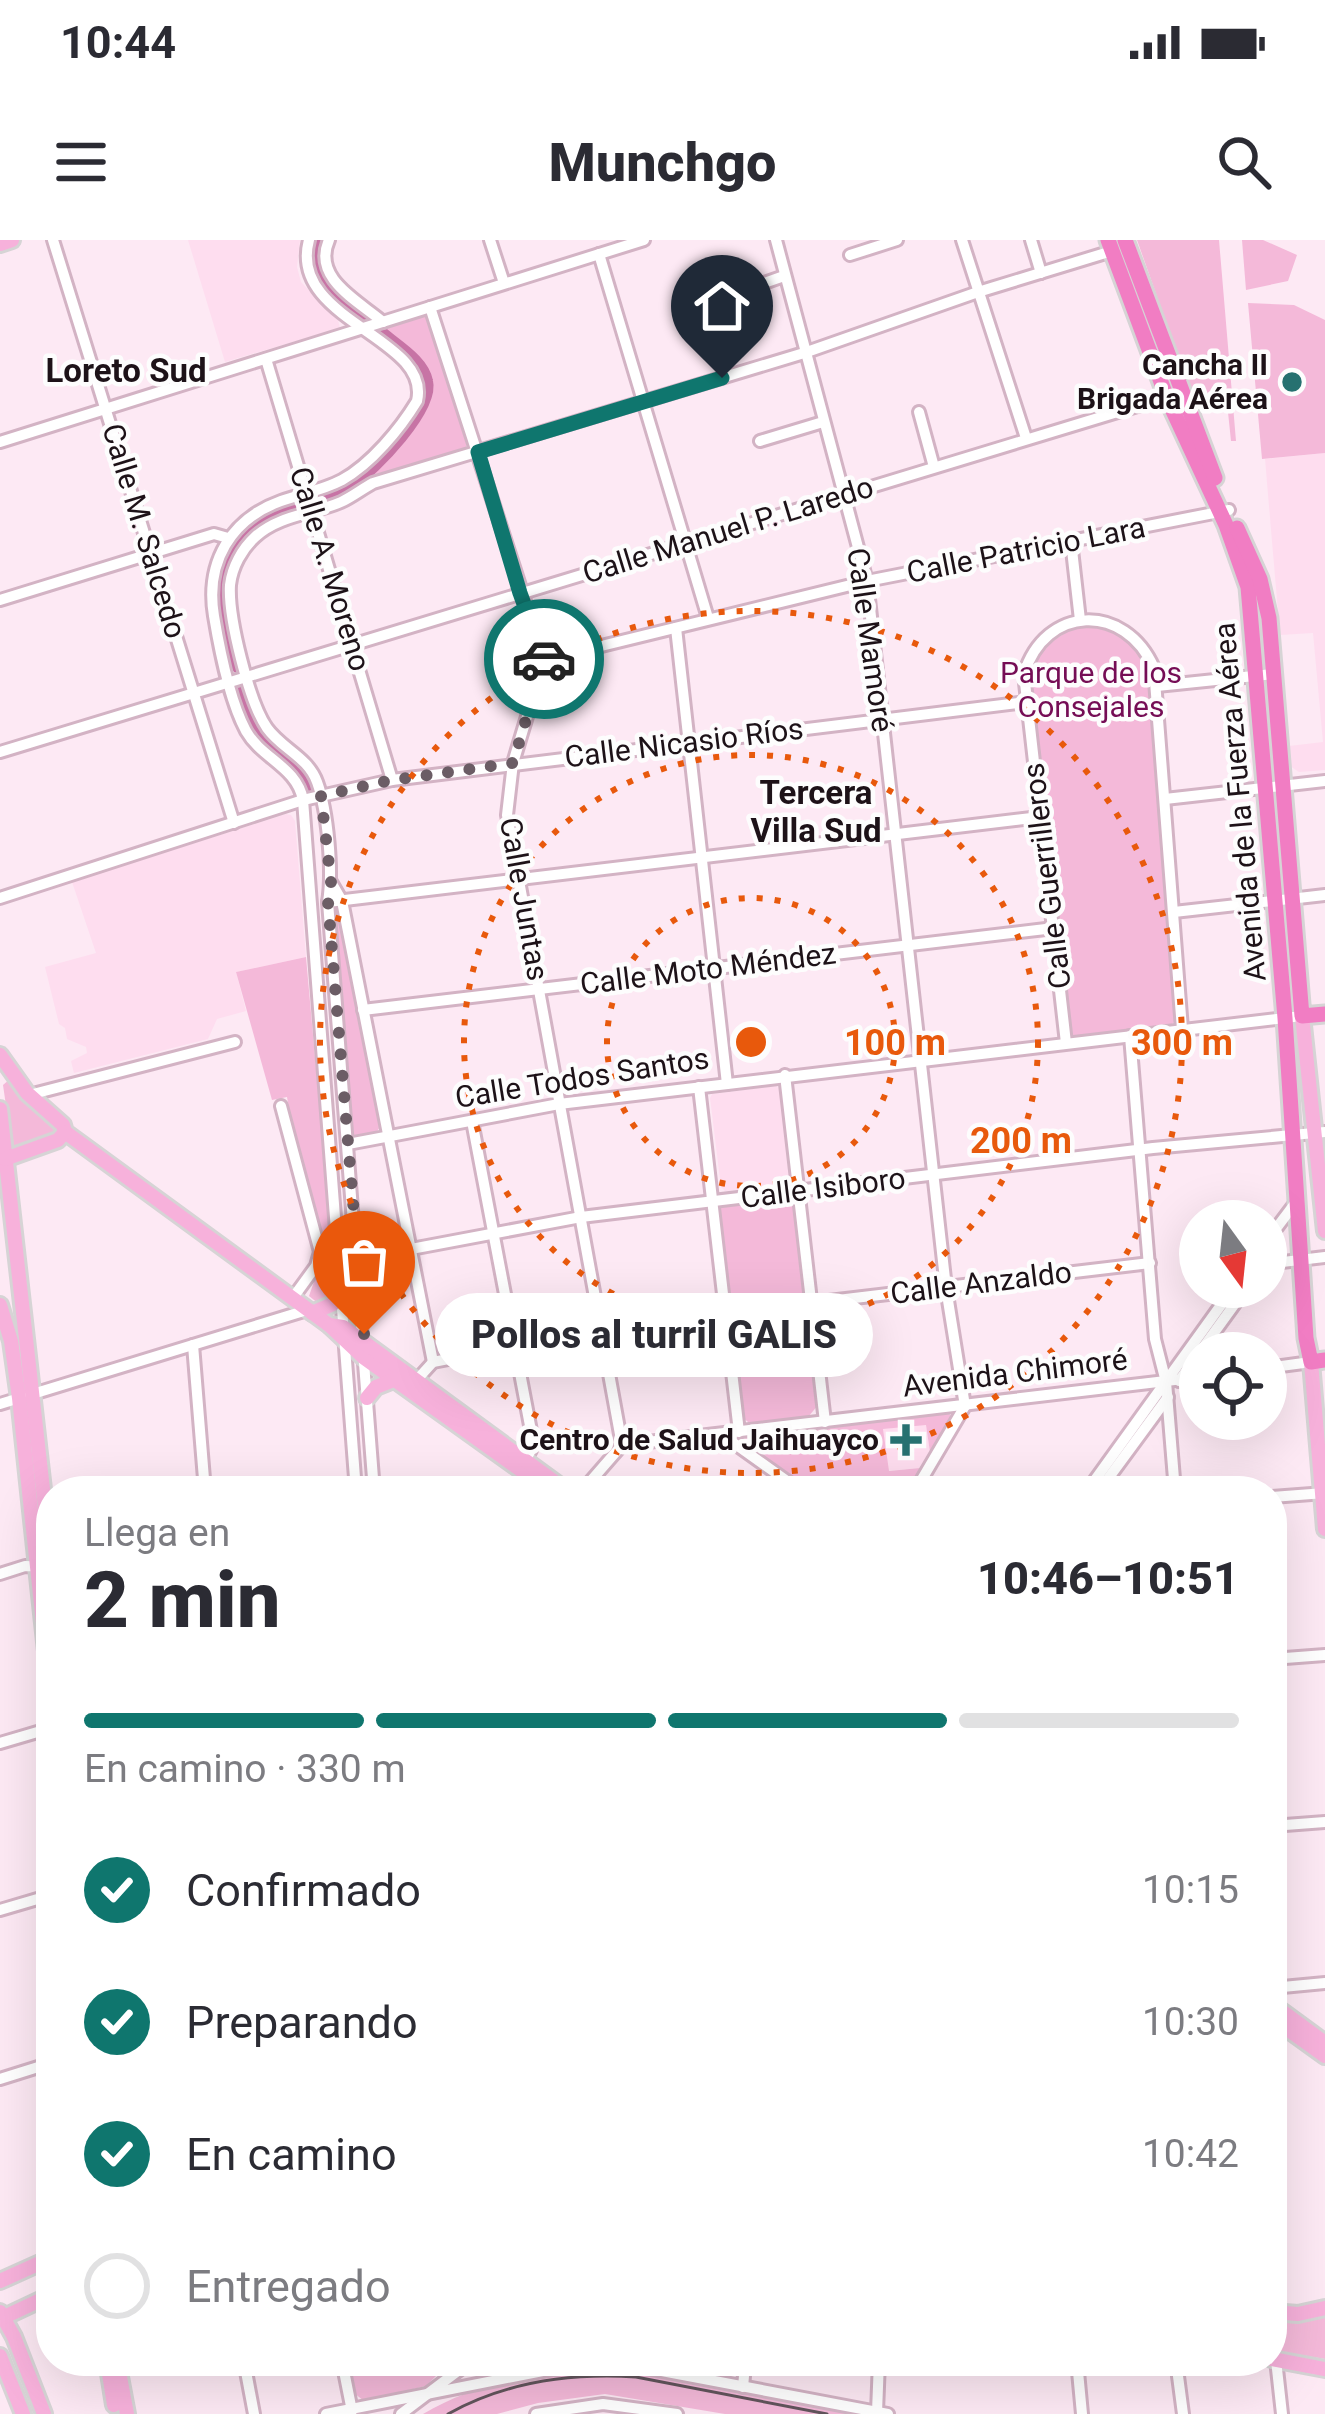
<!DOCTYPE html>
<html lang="es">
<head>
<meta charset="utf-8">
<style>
  :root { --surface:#fff; --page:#f2f2f3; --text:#2b2b33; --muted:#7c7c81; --line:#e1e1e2; --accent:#0f766e }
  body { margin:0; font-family:Roboto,sans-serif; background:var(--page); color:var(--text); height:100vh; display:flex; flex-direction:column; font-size:45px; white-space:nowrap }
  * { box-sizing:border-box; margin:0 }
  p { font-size:39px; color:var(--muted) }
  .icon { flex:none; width:66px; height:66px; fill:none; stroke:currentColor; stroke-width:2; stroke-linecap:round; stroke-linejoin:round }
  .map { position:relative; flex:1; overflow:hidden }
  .details { position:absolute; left:36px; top:1236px; width:1251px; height:900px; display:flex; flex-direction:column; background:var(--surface); border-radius:48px; box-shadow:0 12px 48px #0002 }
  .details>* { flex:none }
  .needle { width:78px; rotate:165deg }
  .tools { position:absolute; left:1179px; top:960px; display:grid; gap:24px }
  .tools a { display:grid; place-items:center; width:108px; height:108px; border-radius:50%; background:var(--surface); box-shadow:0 12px 48px #0002; font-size:60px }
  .pin { position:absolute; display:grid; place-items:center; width:102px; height:102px; color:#fff; margin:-123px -51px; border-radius:50% 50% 50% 0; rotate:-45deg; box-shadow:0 0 12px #0007 }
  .pin .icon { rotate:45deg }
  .courier { position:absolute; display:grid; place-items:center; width:120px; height:120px; margin:-60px; border:9px solid #0f766e; border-radius:50%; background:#fff; color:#222; box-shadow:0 3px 15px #0007 }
  .bubble { position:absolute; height:84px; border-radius:42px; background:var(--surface); box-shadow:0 12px 48px #0002; font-size:39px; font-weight:800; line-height:84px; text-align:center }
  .summary em { font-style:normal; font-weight:800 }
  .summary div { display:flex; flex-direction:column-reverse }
  .summary { display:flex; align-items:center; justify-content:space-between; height:204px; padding:0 48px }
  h1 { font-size:78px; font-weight:800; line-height:90px }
  .bar { display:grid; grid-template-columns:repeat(4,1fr); gap:18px 12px; align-content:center; height:144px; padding:0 48px }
  .bar i { height:15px; border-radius:9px; background:var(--line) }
  .bar .active { background:var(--accent) }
  .bar p { grid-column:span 4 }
  ol { padding:0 48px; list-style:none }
  li { display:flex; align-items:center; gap:36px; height:132px }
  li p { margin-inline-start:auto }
  li .icon { padding:12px; border-radius:50%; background:var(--accent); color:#fff; stroke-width:4 }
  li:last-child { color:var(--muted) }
  li i { width:66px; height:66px; border:6px solid var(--line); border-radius:50% }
  .status { display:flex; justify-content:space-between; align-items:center; height:84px; padding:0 60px; background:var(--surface); direction:ltr }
  .status svg { height:33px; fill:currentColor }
  header { display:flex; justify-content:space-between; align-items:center; height:156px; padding:0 48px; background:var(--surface); font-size:54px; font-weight:800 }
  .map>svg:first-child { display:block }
  .built { fill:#feddef }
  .green { fill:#f4b9d9; fill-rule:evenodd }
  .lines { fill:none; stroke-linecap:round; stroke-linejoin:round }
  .canal { stroke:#c774a5; stroke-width:10 }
  .minor-casing { stroke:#d3b3c4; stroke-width:16 }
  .major-casing { stroke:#d6d4d5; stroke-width:20 }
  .highway-casing { stroke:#d6d4d5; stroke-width:21 }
  .minor { stroke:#fff; stroke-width:10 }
  .major { stroke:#f7b1db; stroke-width:14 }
  .highway { stroke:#f17dc3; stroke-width:15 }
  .tram { stroke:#62555c; stroke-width:3 }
  .done { stroke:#6b5d65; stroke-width:12; stroke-dasharray:0 21.6 }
  .route { stroke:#0f766e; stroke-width:15 }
  .ring { fill:none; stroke:#e8590c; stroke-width:6; stroke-dasharray:6 12 }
  .poi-dot { fill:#267170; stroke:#fdfdfd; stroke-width:4.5 }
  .labels { text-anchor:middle; stroke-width:9; stroke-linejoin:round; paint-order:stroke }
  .poi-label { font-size:30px; font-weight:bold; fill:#1d1218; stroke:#fdfdfd; text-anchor:end }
  .street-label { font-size:30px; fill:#1d1218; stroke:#fdfdfd }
  .park-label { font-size:30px; fill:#750d55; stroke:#fdfdfd }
  .neighbourhood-label { font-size:33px; font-weight:bold; fill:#1d1218; stroke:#fdfdfd }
  .centre { fill:#e8590c; stroke:#fdfdfd; stroke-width:6 }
  .ring-label { font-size:36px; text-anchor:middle; font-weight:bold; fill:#e8590c; stroke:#fdfdfd; stroke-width:9; stroke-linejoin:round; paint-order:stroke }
</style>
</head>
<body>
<div class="status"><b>10:44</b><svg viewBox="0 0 49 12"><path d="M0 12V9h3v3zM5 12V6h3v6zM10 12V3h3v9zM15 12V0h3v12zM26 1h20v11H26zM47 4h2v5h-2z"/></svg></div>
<header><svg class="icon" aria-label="menu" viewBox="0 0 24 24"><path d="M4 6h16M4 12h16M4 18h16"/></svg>Munchgo<svg class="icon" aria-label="search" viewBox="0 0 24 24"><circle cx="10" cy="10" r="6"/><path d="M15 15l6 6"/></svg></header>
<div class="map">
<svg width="1325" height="2174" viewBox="0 0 1325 2174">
  <rect width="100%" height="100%" fill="#fde9f4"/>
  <!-- built -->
  <g class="built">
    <path d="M188,0H300L297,27L301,42L338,80L340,88L225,122Z"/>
    <path d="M1325,213V530L1299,532L1290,526L1289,506L1323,502L1313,393L1280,395L1265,219Z"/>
    <path d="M286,574L291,575L295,581L306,717L236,732L246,771L217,779L208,799L74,833L71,821L87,813L86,807L67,799L65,788L59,784L45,727L96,713L72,642Z"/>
    <path d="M776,846L781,850L792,944L725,951L721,947L710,858L712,854Z"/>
    <path d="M926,1184L930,1212L920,1228L888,1231L883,1189Z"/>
  </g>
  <!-- green -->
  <g class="green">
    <path d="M1137,0H1219L1236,201H1231L1226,153L1194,161Z"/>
    <path d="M1242,0H1263L1297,15L1288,41L1246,50Z"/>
    <path d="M1248,63L1294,65L1325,80V213L1262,219Z"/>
    <path d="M426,75L467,206L461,211L366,241C389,214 451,168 425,128C415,112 396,100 382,88Z"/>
    <path d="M1077,387C1111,385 1137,402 1149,433L1176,781L1169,786L1074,797L1069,789L1030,448C1031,415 1049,400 1077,387Z"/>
    <path d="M337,665L381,885L375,895L354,899L333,668Z"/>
    <path d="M306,717L336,1052L319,1064L309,1056L325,1010L295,903L287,857L272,860L236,732Z"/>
    <path d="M10,839L57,887L56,894L12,907L3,845Z"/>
    <path d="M788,957L795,959L819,1164L808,1177L752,1185L743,1178L719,967Z"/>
    <path d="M949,1173L953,1180L909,1251H809L741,1199ZM926,1185L930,1212L920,1228L889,1231L883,1189Z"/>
    <path d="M1325,2078V2119L1272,2110V2079Z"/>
    <path d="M347,2121H451L426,2146L364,2161L354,2153Z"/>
    <path d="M629,2128L867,2174H725L605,2154L538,2163L497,2174H423C485,2137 558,2129 629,2128Z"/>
  </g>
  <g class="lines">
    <!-- canal -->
    <g class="canal">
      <path d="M319,0C308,38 338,55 365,77"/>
      <path d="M318,259C330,256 343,252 353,245C376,230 435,169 428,141C424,120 399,106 384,93"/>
      <path d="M237,428C218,351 206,293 298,265"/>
      <path d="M242,448C248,468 252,487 268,503C283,519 300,528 309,549"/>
    </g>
    <!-- minor casing -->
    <g class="minor-casing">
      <g id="minor">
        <path d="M53,0L234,583"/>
        <path d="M309,0C287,81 432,97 417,161C400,189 371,224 342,240C323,250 301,254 281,261C231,279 205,322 214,376C220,412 229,459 246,491C262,519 297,527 303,560L356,1251"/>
        <path d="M329,0C312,38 357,60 383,82"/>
        <path d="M490,0L504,43"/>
        <path d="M776,0L867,341L946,1048L965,1166"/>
        <path d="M962,0L1026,198"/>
        <path d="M1031,0L1041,33"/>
        <path d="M599,14L708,378"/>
        <path d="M850,15L897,0"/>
        <path d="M722,58L784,36"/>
        <path d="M430,67L544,420L513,523L507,575L622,1205L582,1251"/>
        <path d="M266,119L392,540"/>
        <path d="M919,172L934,227"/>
        <path d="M760,201L823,182"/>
        <path d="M0,202L644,0"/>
        <path d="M1071,301L1080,380"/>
        <path d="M0,360L214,294L228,298"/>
        <path d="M676,388L727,844"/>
        <path d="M544,420L867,341L1229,270"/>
        <path d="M1157,446L1273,434"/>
        <path d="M0,512L1180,153"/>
        <path d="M1165,559L1325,541"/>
        <path d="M331,642L342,661L433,1122"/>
        <path d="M0,658L303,560L392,540L1026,462"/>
        <path d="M328,662L1040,577"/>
        <path d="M1174,672L1325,655"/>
        <path d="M363,770L1054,688"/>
        <path d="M1130,796L1155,1099L1166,1142L1175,1251"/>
        <path d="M1066,803L1024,434C1045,365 1125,362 1154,428L1182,789"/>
        <path d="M785,835L825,1182"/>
        <path d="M699,847L739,1192"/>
        <path d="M29,855L235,802"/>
        <path d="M281,866L320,1012L316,1026L292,1059"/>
        <path d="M472,881L532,1196L531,1210L525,1221L527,1251"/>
        <path d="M348,904L559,864L1302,776"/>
        <path d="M1266,1002L1296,962"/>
        <path d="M358,1019L581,977L1153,908L1325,892"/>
        <path d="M1266,1024L1325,1017"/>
        <path d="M812,1063L1150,1023"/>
        <path d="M193,1105L205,1251"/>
        <path d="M1266,1128L1311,1122"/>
        <path d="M1179,1141L1247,1047"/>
        <path d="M414,1143L433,1122L603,1089L727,1074"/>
        <path d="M0,1164L307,1070"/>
        <path d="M721,1194L801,1251"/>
        <path d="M622,1205L1200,1137"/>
        <path d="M374,1251L328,662C333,632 328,572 317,542C308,517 282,509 267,488C249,462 228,377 230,345C232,327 242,309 255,297C279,275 313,274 341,262C352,257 362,249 373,243L804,113L978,52L1112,11"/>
        <path d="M915,1251L965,1166"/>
        <path d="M1087,1251L1234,1047"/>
        <path d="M1099,1251L1168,1157"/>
        <path d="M1272,1257L1325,1253"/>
        <path d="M0,1334L25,1326L51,1327"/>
        <path d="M1272,1419L1325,1415"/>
        <path d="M0,1503L51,1488"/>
        <path d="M1272,1586L1325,1582"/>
        <path d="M0,1670L51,1655"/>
        <path d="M1272,1748L1325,1743"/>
        <path d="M0,1839L51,1823"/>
        <path d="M1276,2120L1282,2174"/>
        <path d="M244,2121L254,2174"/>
        <path d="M342,2121L352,2171"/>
        <path d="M739,2121L744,2136L743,2147"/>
        <path d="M1077,2121L1082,2174"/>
        <path d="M1176,2121L1183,2174"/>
        <path d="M877,2172L879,2121"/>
        <path d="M326,2174L553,2129L602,2124L646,2128L888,2174"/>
        <path d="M401,2174L471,2121"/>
        <path d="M536,2174L603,2164L677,2174"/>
      </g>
    </g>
    <!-- major casing -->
    <g class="major-casing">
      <g id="major">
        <path d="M0,4L12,0"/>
        <path d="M1302,776L1325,991"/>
        <path d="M0,815L27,853L63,885L65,892L329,1085L363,1117L550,1251"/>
        <path d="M0,869L51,1320"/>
        <path d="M5,919L58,900L65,892"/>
        <path d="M0,1065L11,1101L19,1158L51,1458"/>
        <path d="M312,1073L333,1064L341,1053"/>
        <path d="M329,1085L343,1087L567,1251"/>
        <path d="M1311,1122L1325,1289"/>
        <path d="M367,1158L376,1147L396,1139"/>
        <path d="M1272,1764L1325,1803"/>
        <path d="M1272,1778L1325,1816"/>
        <path d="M0,2041L51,2018"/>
        <path d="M0,2072L14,2097L44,2174"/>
        <path d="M1272,2072L1298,2074L1325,2068"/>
        <path d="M0,2079L51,2055"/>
        <path d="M0,2116L23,2174"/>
        <path d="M1272,2119L1325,2129"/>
        <path d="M107,2121L114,2165"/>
        <path d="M117,2121L127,2174"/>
      </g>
    </g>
    <!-- highway casing -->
    <g class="highway-casing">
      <g id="highway">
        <path d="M1108,0L1167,158L1226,285L1248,347L1285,778L1306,1098L1311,1122L1325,1120"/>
        <path d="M1125,0L1215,238"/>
        <path d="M1237,288L1260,339L1269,378L1302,776L1325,774"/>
      </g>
    </g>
    <!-- minor -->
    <use href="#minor" class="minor"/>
    <!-- major -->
    <use href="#major" class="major"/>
    <!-- highway -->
    <use href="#highway" class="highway"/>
    <!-- tram -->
    <path class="tram" d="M448,2174C505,2142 572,2133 636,2137L827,2174"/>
  </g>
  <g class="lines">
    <!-- done -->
    <path class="done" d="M364,1094L328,662L331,642L321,556L392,540L513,523L544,419"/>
    <!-- route -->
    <path class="route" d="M544,419L520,353L478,212L722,138"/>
  </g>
  <!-- distance rings -->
  <g class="ring">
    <circle cx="751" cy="802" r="144"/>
    <circle cx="751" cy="802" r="287"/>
    <circle cx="751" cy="802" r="431"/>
  </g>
  <!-- markers -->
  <g class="poi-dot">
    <circle cx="1292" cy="142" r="12"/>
    <path d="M900 1182h12v12h12v12h-12v12h-12v-12h-12v-12h12z"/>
  </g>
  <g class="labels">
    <!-- poi labels -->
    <g class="poi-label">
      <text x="1268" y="135">Cancha II<tspan x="1268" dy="34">Brigada Aérea</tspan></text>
      <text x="879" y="1210">Centro de Salud Jaihuayco</text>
    </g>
    <!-- street labels -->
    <g class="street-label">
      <text transform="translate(728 290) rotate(-17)" y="10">Calle Manuel P. Laredo</text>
      <text transform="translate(144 291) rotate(73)" y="10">Calle M. Salcedo</text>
      <text transform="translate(1026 310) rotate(-11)" y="10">Calle Patricio Lara</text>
      <text transform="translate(330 329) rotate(73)" y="10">Calle A. Moreno</text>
      <text transform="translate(870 400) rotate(82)" y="10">Calle Mamoré</text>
      <text transform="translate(684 503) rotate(-7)" y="10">Calle Nicasio Ríos</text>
      <text transform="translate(1240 562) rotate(-95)" y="10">Avenida de la Fuerza Aérea</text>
      <text transform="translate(1047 636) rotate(-97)" y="10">Calle Guerrilleros</text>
      <text transform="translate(524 659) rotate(80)" y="10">Calle Juntas</text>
      <text transform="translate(708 729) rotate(-7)" y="10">Calle Moto Méndez</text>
      <text transform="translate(582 838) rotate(-9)" y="10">Calle Todos Santos</text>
      <text transform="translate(823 948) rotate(-7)" y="10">Calle Isiboro</text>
      <text transform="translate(981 1043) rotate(-7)" y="10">Calle Anzaldo</text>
      <text transform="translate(1015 1133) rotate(-7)" y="10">Avenida Chimoré</text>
    </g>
    <!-- park labels -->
    <g class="park-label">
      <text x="1091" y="443">Parque de los<tspan x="1091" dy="34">Consejales</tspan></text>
    </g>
    <!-- neighbourhood labels -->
    <g class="neighbourhood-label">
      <text x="126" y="142">Loreto Sud</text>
      <text x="816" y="564">Tercera<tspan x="816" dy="38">Villa Sud</tspan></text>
    </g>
  </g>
  <circle cx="751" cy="802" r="18" class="centre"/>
  <g class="ring-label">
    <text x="895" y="815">100 m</text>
    <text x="1182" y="815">300 m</text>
    <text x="1021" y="913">200 m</text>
  </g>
</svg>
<div class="tools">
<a><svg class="needle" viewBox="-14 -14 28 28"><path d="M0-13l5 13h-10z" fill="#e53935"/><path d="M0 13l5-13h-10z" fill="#7c7c81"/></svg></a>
<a><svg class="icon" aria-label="locate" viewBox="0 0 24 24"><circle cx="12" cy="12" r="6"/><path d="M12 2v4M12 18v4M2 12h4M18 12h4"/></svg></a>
</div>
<div class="pin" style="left:364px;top:1094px;background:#ea580c"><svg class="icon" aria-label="bag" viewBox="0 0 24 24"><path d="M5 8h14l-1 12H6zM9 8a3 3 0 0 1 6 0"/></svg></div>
<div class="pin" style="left:722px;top:138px;background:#1f2937"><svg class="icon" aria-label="home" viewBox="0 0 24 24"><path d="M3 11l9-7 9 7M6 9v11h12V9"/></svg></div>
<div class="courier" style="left:544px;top:419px"><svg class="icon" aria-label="car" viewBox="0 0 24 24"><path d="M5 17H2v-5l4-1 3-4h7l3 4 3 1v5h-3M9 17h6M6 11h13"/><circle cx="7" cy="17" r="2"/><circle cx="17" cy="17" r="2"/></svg></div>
<div class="bubble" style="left:435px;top:1053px;width:438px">Pollos al turril GALIS</div>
<section class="details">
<div class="summary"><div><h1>2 min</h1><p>Llega en</p></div><em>10:46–10:51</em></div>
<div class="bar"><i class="active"></i><i class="active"></i><i class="active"></i><i></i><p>En camino · 330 m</p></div>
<ol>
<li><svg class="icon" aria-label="check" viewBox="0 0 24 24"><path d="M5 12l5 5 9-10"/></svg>Confirmado<p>10:15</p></li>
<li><svg class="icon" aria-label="check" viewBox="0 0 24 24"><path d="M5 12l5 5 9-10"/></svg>Preparando<p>10:30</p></li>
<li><svg class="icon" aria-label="check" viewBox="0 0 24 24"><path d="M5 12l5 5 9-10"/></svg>En camino<p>10:42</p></li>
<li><i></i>Entregado</li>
</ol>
</section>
</div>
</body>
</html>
